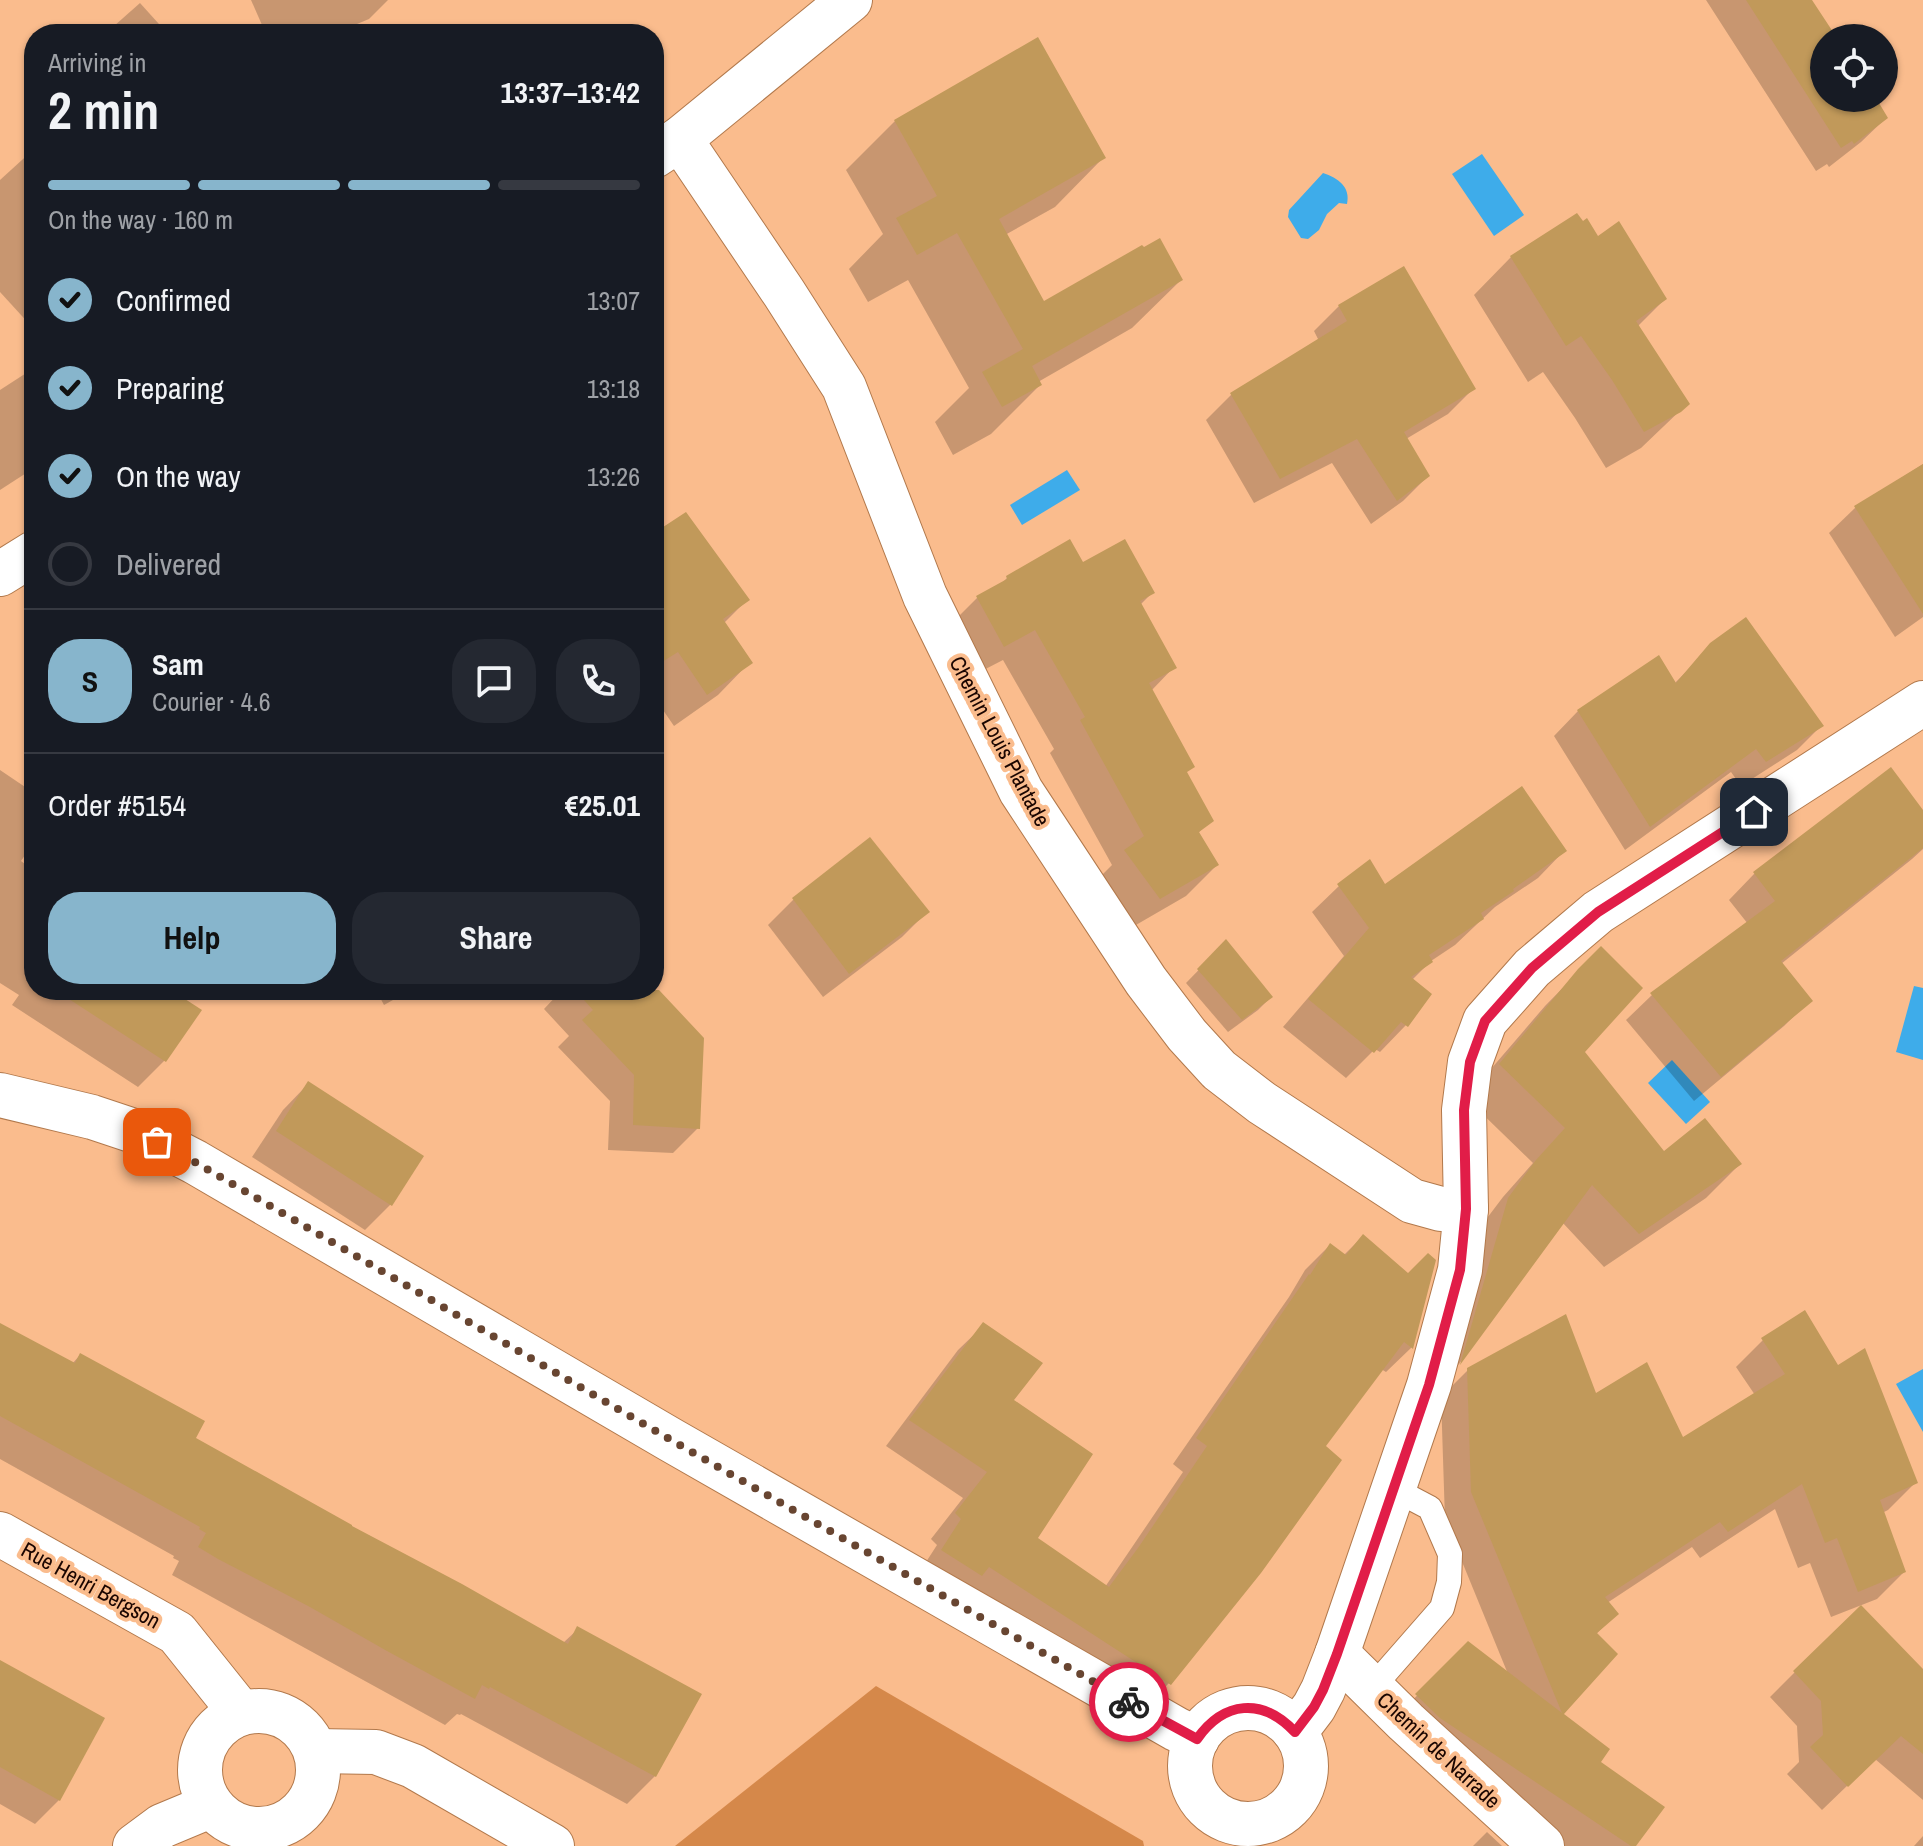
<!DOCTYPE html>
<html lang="en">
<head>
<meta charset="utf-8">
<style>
  :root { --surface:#171b24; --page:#242831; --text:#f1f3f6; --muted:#9ea1a6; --line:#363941; --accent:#87b5cc }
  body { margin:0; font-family:"Archivo Narrow",sans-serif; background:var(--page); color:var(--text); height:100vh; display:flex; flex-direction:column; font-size:30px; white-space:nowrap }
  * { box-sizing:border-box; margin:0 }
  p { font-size:26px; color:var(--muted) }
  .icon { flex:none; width:44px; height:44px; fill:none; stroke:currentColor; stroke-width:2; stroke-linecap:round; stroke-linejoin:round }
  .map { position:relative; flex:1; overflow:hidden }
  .drawer { position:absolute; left:24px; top:24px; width:640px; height:976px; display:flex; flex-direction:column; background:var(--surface); border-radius:32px; box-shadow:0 2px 6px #0004 }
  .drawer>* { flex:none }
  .fabs { position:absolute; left:1810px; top:24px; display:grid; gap:16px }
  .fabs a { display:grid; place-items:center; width:88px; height:88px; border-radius:50%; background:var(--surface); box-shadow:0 2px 6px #0004; font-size:40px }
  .pin { position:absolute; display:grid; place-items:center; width:68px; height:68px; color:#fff; margin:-34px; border-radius:16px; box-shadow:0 4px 12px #0006 }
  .courier { position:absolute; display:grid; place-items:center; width:80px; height:80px; margin:-40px; border:6px solid #e11d48; border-radius:50%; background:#fff; color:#222; box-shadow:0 2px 10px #0007 }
  .head em { font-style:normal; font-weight:700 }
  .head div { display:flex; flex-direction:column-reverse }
  .head { display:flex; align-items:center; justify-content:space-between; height:136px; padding:0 24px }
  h1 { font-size:52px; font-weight:700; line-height:60px }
  .bar { display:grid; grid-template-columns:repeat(4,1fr); gap:12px 8px; align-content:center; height:96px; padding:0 24px }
  .bar i { height:10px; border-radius:6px; background:var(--line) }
  .bar .selected { background:var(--accent) }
  .bar p { grid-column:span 4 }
  .line { display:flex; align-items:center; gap:20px; padding:0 24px; border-top:2px solid var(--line) }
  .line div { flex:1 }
  .round { display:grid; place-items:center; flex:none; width:84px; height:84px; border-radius:32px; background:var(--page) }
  ol { padding:0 24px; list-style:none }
  li { display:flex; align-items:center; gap:24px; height:88px }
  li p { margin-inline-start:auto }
  li .icon { padding:8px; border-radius:50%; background:var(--accent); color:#111; stroke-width:4 }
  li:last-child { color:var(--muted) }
  li i { width:44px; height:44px; border:4px solid var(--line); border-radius:50% }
  .primary-button { display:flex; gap:16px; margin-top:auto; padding:16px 24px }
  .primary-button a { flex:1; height:92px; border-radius:32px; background:var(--accent); color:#111; font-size:32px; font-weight:700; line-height:92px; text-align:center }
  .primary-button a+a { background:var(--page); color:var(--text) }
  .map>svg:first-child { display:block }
  .green { fill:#d5884a }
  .water { fill:#3eacea }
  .shadow { fill:#0003 }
  .building { fill:#c1995a }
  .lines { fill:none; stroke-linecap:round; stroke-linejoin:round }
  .service-casing { stroke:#b2794c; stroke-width:26 }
  .minor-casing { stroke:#b2794c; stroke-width:46 }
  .tertiary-casing { stroke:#b2794c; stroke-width:46 }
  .service { stroke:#fff; stroke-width:24 }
  .minor { stroke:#fff; stroke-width:44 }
  .tertiary { stroke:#fff; stroke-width:44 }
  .done { stroke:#684531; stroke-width:8; stroke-dasharray:0 14.4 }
  .route { stroke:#e11d48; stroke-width:10 }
  .labels { text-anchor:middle; stroke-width:8; stroke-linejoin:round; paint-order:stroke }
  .street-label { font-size:22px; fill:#1a0500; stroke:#fabc8d }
</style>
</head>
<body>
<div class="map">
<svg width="1923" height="1846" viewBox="0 0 1923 1846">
  <rect width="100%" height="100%" fill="#fabc8d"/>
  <!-- green -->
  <path class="green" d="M876,1686L1143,1841L1144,1846H675Z"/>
  <!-- water -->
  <g class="water">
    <path d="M1482,154L1524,215L1494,236L1452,174Z"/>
    <path d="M1323,173C1338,178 1351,187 1347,204L1339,203L1327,214L1319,230L1308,239L1301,238L1288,217L1289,210Z"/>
    <path d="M1067,470L1080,490L1022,525L1010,505Z"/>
    <path d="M1914,986L1923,988V1060L1896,1052Z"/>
    <path d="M1672,1060L1710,1102L1686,1124L1648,1083Z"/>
    <path d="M1923,1369V1432L1896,1384Z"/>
  </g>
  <!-- shadow -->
  <g class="shadow">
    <path d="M251,0H388L369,19L333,34H266Z"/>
    <path d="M1706,0H1810L1835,38H1824V98H1873L1886,118L1861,142L1829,167L1827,164L1816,171Z"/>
    <path d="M140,3L168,34H105Z"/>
    <path d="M895,121L1103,158L1055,207L1005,235L1043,303L1181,280L1132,328L1038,382L1040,385L991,434L953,455L935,422L969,388L908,280L868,302L849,269L883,234L846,170Z"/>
    <path d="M34,149V325L32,327L0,292V180Z"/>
    <path d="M1577,216L1597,238L1665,299L1637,327L1687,404L1641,448L1606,468L1575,418L1543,372L1528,382L1474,295L1511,257Z"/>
    <path d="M1339,306L1473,389L1448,414L1406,439L1428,476L1403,501L1371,524L1332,463L1254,503L1206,420L1231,395L1319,341L1314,331Z"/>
    <path d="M34,368V468L0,490V390Z"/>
    <path d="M1923,464V617L1895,637L1829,533L1855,508Z"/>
    <path d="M654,535L747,600L723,624L750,662L718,695L674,726L654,697Z"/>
    <path d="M1083,565L1152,593L1140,605L1174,667L1151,691L1186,773L1211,820L1198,833L1217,865L1186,896L1129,929L1094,883L1112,865L1050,753L1054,749L1003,660L972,676L946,629L977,598L999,586L1007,578Z"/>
    <path d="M1712,645L1821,726L1797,750L1741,786L1731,772L1625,850L1554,736L1578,711L1674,684Z"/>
    <path d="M0,770L34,793V842L21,861L34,871V990H168L164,1061L138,1087L12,1005L19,995L0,983Z"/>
    <path d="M1891,770L1923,813V849L1912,859L1781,964L1810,1000L1784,1026L1694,1101L1626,1020L1652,995L1748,924L1729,900L1754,874Z"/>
    <path d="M869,840L927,912L902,937L823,997L768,925L793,900Z"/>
    <path d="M1564,851L1538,878L1495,907L1455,945L1431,961L1412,980L1406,1025L1380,1052L1375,1049L1346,1078L1283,1027L1344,956L1312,912L1339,886L1385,887Z"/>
    <path d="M1226,942L1271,997L1258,1010L1228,1032L1186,983Z"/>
    <path d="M1601,949L1582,1052L1663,1154L1740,1164L1706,1198L1604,1267L1562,1222L1459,1364L1429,1394L1475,1234L1503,1197L1533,1163L1466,1098L1545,1006Z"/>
    <path d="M376,990H411L384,1005Z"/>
    <path d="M562,990H642L698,1128L673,1153L608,1150L610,1101L558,1047L569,1036L544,1009Z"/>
    <path d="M308,1084L391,1204L365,1230L252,1157L283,1110Z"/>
    <path d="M1363,1236L1408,1276L1433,1265L1411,1348L1386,1372L1381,1369L1324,1447L1169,1683L1144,1709L917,1576L937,1545L931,1539L963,1498L886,1446L958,1350L984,1325L1011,1401L1035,1538L1105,1587L1183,1472L1173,1464L1289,1297L1305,1270L1330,1245L1343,1256Z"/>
    <path d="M0,1326L72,1364L80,1355L193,1439L563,1643L578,1629L655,1776L627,1804L461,1714L460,1715L457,1714L445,1725L172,1575L179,1561L173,1558L174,1556L0,1459Z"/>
    <path d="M1763,1340L1837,1367L1915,1483L1888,1510L1882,1513L1904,1572L1877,1599L1831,1617L1810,1563L1798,1568L1775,1509L1700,1558L1692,1547L1607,1603L1616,1614L1596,1634L1615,1654L1561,1714L1598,1763L1633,1846H1564L1413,1745L1390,1723L1468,1644L1508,1674L1445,1520L1441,1397L1468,1370L1595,1396L1682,1440L1755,1395L1736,1367Z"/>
    <path d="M0,1662L59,1800L35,1824L0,1804Z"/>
    <path d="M1795,1672H1923V1800L1875,1759L1822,1810L1787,1774L1799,1762L1797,1726L1770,1697Z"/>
    <path d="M1487,1832L1502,1846H1473Z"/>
    <path d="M1923,1836V1846H1914Z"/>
  </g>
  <!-- building -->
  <g class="building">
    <path d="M1746,0H1812L1837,38H1824V98H1876L1888,118L1854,144L1852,141L1841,148Z"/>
    <path d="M1038,37L1106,158L999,219L1044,301L1142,245L1144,247L1160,238L1183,280L1032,366L1042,385L1002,407L982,372L1023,349L957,233L917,255L896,218L937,196L894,120Z"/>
    <path d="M1577,213L1583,221L1587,218L1598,236L1619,221L1667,299L1636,321L1690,404L1681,412L1644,432L1612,380L1581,336L1566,346L1510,256Z"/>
    <path d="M1404,266L1476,389L1404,432L1430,476L1397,501L1357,439L1280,479L1230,393L1347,321L1338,305Z"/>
    <path d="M1923,464V614L1854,506Z"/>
    <path d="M686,512L750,600L723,619L753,663L707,695L678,652L654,667V533Z"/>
    <path d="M1070,539L1083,562L1125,539L1155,593L1140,601L1177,668L1149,683L1195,767L1187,772L1214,821L1199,832L1219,865L1160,899L1124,850L1144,836L1080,720L1085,717L1035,630L1004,647L976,596L1007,579L1006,576Z"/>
    <path d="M1746,617L1824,726L1766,762L1756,749L1650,827L1577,710L1659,655L1676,683L1710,643Z"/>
    <path d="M1891,767L1923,810V848L1781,961L1813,1001L1721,1077L1650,993L1775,901L1753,872Z"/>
    <path d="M1522,786L1567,851L1513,889L1514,891L1481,913L1484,919L1429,955L1433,962L1411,977L1432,994L1408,1027L1401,1022L1374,1053L1308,999L1369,928L1337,884L1370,859L1385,884Z"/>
    <path d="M870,837L930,912L849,974L792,898Z"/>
    <path d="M1226,939L1273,997L1242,1020L1197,969Z"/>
    <path d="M1601,946L1643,988L1585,1052L1664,1151L1705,1118L1742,1164L1639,1234L1592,1185L1460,1365L1508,1198L1536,1160L1565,1128L1499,1064L1578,969Z"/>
    <path d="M55,990H171L202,1010L166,1062Z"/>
    <path d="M575,990H659L704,1038L700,1129L633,1125L634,1075L582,1020L593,1010Z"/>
    <path d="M308,1081L424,1156L392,1206L276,1131Z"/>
    <path d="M1363,1234L1408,1273L1428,1253L1436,1260L1413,1349L1404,1342L1326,1446L1342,1460L1261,1573L1171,1685L989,1567L982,1576L941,1550L961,1519L955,1513L987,1472L909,1420L983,1322L1043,1363L1014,1400L1093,1454L1038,1538L1109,1587L1138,1548L1207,1446L1196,1438L1309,1274L1310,1275L1330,1243L1346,1255Z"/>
    <path d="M1805,1310L1838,1365L1865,1348L1918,1483L1880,1500L1906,1572L1858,1592L1837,1538L1825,1543L1802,1484L1728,1532L1720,1522L1605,1597L1619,1614L1597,1633L1618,1654L1564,1714L1610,1749L1601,1762L1665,1807L1636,1846H1631L1440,1718L1415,1694L1468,1641L1562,1713L1471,1492L1467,1368L1566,1314L1596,1393L1647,1362L1683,1437L1785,1374L1761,1338Z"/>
    <path d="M0,1323L75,1363L80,1353L205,1421L196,1438L352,1525V1526L462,1584L568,1644L577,1626L702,1694L656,1777L490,1687L489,1689L482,1685L475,1699L387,1651L310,1607L218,1559L198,1547L206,1533L199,1529L200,1527L0,1416Z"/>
    <path d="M1861,1605L1923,1669V1754L1901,1736L1848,1787L1810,1747L1823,1735L1821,1701L1793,1671Z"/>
    <path d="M0,1660L105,1718L60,1801L0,1767Z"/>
  </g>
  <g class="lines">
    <!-- service casing -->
    <g class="service-casing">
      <path id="service" d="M1372,1688L1442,1608L1449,1582L1450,1554L1430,1508L1394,1489"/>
    </g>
    <!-- minor casing -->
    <g class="minor-casing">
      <g id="minor">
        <path d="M680,139L784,293L844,387L925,596L1021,791L1146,981L1187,1035L1219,1070L1262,1103L1412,1201L1441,1209H1466"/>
        <path d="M654,156L680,139L850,0"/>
        <path d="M0,574L34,553"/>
        <path d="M0,1534L177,1633L241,1713"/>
        <path d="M1337,1654L1406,1722L1542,1846"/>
        <circle cx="259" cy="1770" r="59"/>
        <path d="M1295,1732L1314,1707L1323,1690L1337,1654L1429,1385L1460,1270L1466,1209L1464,1110L1470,1062L1485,1021L1532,968L1598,912L1923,703"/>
        <path d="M316,1751L376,1752L413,1766L552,1846"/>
        <path d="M135,1846L162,1826L210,1806"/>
      </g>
    </g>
    <!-- tertiary casing -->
    <g class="tertiary-casing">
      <g id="tertiary">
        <path d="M0,1095L92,1117L137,1132L195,1162L671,1440L1176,1729L1197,1739"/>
        <circle cx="1248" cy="1766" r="58"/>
      </g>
    </g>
    <!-- service -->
    <use href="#service" class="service"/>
    <!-- minor -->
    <use href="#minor" class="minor"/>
    <!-- tertiary -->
    <use href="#tertiary" class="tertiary"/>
  </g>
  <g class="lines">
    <!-- done -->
    <path class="done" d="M157,1142L195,1162L671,1440L1129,1702"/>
    <!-- route -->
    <path class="route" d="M1129,1702L1197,1739C1224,1701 1262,1697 1295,1732L1314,1707L1323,1690L1337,1654L1429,1385L1460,1270L1466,1209L1464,1110L1470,1062L1485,1021L1532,968L1598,912L1754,812"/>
  </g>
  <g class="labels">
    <!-- street labels -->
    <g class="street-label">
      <text transform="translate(1000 741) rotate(62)" y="8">Chemin Louis Plantade</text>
      <text transform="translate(91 1585) rotate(29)" y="8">Rue Henri Bergson</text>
      <text transform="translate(1439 1750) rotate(43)" y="8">Chemin de Narrade</text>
    </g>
  </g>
</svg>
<div class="fabs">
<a><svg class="icon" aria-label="locate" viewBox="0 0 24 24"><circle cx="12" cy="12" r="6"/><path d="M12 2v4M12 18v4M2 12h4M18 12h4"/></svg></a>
</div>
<div class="pin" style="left:157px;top:1142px;background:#ea580c"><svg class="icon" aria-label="bag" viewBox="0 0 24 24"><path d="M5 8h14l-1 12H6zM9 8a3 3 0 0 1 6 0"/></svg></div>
<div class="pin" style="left:1754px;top:812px;background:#1f2937"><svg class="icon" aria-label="home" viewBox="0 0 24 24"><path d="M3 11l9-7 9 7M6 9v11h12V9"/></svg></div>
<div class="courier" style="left:1129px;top:1702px"><svg class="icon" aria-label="bike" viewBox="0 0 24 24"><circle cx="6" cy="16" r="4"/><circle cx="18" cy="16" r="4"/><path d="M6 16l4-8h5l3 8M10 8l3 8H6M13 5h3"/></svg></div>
<section class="drawer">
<div class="head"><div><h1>2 min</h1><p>Arriving in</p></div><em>13:37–13:42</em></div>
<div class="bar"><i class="selected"></i><i class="selected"></i><i class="selected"></i><i></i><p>On the way · 160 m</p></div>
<ol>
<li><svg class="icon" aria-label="check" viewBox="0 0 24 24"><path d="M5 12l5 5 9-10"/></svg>Confirmed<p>13:07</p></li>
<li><svg class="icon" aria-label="check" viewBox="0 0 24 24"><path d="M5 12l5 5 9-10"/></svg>Preparing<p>13:18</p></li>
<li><svg class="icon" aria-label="check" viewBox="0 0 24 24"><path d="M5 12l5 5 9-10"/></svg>On the way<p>13:26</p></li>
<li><i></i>Delivered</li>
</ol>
<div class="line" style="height:144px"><b class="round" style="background:var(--accent);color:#111">S</b><div><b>Sam</b><p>Courier · 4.6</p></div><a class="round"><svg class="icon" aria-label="chat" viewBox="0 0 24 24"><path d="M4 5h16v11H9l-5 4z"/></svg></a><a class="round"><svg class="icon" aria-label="phone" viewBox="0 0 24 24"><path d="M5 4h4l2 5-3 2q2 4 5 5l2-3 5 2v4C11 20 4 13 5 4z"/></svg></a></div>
<div class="line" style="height:104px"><div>Order #5154</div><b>€25.01</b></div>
<div class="primary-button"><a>Help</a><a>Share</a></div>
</section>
</div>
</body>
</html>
